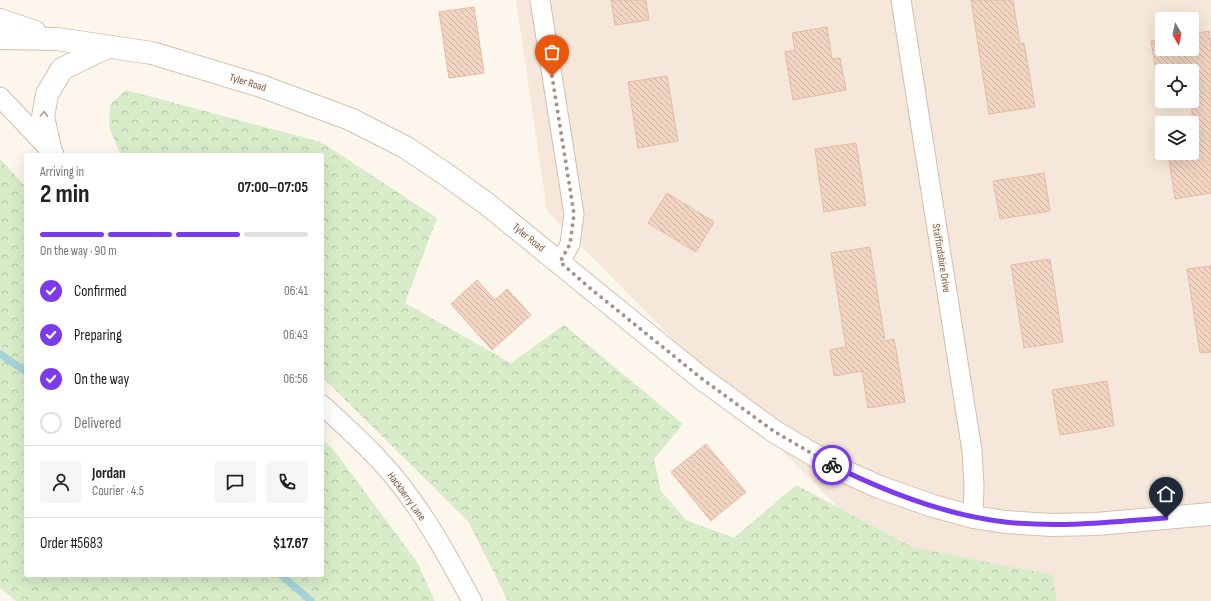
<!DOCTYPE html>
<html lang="en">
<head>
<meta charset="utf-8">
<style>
  :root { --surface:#fff; --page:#f6f6f6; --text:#222; --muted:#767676; --line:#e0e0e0; --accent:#7c3aed }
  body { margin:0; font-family:"Sofia Sans Condensed",sans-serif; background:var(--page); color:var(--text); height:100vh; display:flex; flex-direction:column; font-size:15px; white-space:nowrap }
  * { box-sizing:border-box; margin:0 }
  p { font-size:13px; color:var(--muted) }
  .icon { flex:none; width:22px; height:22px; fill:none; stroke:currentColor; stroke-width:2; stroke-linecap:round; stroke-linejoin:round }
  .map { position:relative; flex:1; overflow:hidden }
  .details { position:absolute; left:24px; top:153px; width:300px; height:424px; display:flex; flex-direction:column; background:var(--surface); border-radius:4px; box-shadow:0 4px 16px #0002 }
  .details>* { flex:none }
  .needle { width:26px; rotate:171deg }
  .fabs { position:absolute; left:1155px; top:12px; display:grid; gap:8px }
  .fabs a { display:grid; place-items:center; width:44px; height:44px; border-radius:4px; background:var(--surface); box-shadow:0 4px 16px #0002; font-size:20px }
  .pin { position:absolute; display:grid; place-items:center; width:34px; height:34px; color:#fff; margin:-41px -17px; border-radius:50% 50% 50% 0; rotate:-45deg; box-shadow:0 0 4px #0007 }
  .pin .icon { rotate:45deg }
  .courier { position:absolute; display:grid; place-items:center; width:40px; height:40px; margin:-20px; border:3px solid #7c3aed; border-radius:50%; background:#fff; color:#222; box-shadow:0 1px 5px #0007 }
  .head em { font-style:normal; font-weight:700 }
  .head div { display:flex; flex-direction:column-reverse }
  .head { display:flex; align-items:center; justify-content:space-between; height:68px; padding:0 16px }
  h1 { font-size:26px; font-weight:700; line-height:30px }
  .bar { display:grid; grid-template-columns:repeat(4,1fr); gap:6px 4px; align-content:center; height:48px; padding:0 16px }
  .bar i { height:5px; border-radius:3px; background:var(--line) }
  .bar .current { background:var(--accent) }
  .bar p { grid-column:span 4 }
  .line { display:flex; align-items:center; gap:10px; padding:0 16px; border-top:1px solid var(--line) }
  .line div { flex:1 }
  .round { display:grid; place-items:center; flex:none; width:42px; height:42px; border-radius:4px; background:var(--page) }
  ol { padding:0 16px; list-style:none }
  li { display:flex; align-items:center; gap:12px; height:44px }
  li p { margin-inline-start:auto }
  li .icon { padding:4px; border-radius:50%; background:var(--accent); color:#fff; stroke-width:4 }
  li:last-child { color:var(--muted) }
  li i { width:22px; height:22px; border:2px solid var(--line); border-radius:50% }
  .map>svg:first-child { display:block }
  .residential { fill:#f5e8da; fill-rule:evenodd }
  .forest { fill:url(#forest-crowns) }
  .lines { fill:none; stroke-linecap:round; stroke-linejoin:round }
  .stream { stroke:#a5d3da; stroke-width:7 }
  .building { fill:url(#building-back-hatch); stroke:#e6bba3 }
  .street-casing { stroke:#d1beb0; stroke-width:21 }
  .secondary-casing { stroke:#d6c0b0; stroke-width:24 }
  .street { stroke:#fff; stroke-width:19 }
  .secondary { stroke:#fff; stroke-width:22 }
  .oneway { stroke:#af9d94 }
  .done { stroke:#a89285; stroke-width:4; stroke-dasharray:0 7.2 }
  .route { stroke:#7c3aed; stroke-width:5 }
  .labels { text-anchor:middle; stroke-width:3; stroke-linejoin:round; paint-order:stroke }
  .street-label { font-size:11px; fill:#7a5c4d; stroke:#fffaf3 }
</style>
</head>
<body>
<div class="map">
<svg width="1211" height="601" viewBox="0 0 1211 601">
  <defs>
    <pattern id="forest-crowns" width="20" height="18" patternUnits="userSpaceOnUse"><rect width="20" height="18" fill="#d8ecc9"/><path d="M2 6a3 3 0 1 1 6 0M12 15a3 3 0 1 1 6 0" fill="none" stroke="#b4c2a5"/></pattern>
    <pattern id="building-back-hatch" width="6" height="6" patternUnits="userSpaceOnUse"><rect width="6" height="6" fill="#f3d5c3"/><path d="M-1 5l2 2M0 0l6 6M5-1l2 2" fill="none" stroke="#cab0a1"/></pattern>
  </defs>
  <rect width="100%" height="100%" fill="#fdf6ec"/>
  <!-- residential -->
  <path class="residential" d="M516,0H1211V601H930L547,211ZM1162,19H1192V49H1162ZM1162,71H1192V101H1162ZM1162,123H1192V153H1162Z"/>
  <!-- forest -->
  <g class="forest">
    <path d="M126,90L321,142L437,218L405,303L511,363L564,325L683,424L654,459L661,491L686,520L734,538L796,485L912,547L1052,575L1057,601H508L468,521L322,377V155H121L109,128L110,105Z"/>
    <path d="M0,159L26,187V575H322V440L333,449L417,562L435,601H16L0,588Z"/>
  </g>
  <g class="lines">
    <!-- stream -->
    <g class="stream">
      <path d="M0,354L26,372"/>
      <path d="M281,575L311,601"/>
    </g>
  </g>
  <!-- building -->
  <g class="building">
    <path d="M611,0H646L649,20L615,25Z"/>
    <path d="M971,0H1013L1020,44L1024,43L1035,107L989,114Z"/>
    <path d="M474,7L484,73L449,78L439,12Z"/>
    <path d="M827,27L832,59L840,58L846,90L793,100L785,52L795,50L792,33Z"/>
    <path d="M1209,31L1211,45V193L1175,199L1168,153H1192V71H1162V90H1159L1151,41L1162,39V49H1192V34Z"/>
    <path d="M667,76L678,141L638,148L628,82Z"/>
    <path d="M856,143L866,205L824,212L815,149Z"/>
    <path d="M1044,173L1050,211L1000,219L993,181Z"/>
    <path d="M667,193L714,222L696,252L648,223Z"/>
    <path d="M870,247L885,341L894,339L905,402L868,408L862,371L834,376L830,350L846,347L831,253Z"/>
    <path d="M1050,259L1063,342L1024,348L1011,265Z"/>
    <path d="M1211,266V352L1200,353L1187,269Z"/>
    <path d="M477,280L495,300L507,289L531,315L492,350L451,304Z"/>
    <path d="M1107,381L1114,426L1060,435L1052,390Z"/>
    <path d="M706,444L746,492L711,521L671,472Z"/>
  </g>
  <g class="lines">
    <!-- street casing -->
    <g class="street-casing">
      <g id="street">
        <path d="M540,0L574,214L570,244L560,262"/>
        <path d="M901,0L972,451L974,486L973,517"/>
        <path d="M0,97L54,154"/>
        <path d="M322,405C343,424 363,442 382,463C419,503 446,553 472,601"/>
      </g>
    </g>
    <!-- secondary casing -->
    <g class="secondary-casing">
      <g id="secondary">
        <path d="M0,20L35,32"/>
        <path d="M0,38L57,39L152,53L261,86L350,119L405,147L444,173L487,204L701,378L775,432L833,466L879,487L933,506L973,517L1005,522L1052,525L1096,524L1211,514"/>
        <path d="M51,152L43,117L47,94L62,69L107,47"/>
      </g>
    </g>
    <!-- street -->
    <use href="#street" class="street"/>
    <!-- secondary -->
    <use href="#secondary" class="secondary"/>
  </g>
  <!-- one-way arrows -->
  <defs><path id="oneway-chevron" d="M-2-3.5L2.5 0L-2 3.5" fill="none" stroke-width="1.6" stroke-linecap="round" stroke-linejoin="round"/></defs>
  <use class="oneway" href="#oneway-chevron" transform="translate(44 114) rotate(-87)"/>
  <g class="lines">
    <!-- done -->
    <path class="done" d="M552,76L574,214L570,244L560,262L591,289L701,378L775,432L832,465"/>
    <!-- route -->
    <path class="route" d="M832,465C886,492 945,515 1005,522C1059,528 1112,522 1166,518"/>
  </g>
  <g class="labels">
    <!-- street labels -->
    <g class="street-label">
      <text transform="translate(248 82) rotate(17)" y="4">Tyler Road</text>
      <text transform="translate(529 237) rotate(39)" y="4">Tyler Road</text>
      <text transform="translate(942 258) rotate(81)" y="4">Staffordshire Drive</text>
      <text transform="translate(407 496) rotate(54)" y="4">Hackberry Lane</text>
    </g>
  </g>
</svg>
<div class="fabs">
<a><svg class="needle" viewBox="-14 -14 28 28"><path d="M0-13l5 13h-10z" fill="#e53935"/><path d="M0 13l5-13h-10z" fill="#767676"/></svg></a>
<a><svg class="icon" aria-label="locate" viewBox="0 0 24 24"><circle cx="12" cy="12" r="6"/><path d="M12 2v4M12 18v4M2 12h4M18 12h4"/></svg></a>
<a><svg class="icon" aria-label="layers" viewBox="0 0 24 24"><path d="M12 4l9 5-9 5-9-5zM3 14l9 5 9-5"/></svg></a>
</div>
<div class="pin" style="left:552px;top:76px;background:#ea580c"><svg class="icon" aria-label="bag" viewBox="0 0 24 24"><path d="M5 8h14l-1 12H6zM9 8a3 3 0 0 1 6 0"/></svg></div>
<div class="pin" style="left:1166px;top:518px;background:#1f2937"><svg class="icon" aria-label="home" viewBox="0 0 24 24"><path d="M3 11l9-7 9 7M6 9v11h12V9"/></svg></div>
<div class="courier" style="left:832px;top:465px"><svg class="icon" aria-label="bike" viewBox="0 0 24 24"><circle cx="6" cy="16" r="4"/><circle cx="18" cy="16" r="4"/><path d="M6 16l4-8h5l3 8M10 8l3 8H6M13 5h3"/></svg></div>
<section class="details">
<div class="head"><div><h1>2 min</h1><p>Arriving in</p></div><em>07:00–07:05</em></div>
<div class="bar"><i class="current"></i><i class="current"></i><i class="current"></i><i></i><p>On the way · 90 m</p></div>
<ol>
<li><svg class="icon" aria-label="check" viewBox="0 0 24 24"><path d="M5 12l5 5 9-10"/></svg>Confirmed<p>06:41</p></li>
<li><svg class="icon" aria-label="check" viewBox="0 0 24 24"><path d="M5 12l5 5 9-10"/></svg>Preparing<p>06:43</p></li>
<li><svg class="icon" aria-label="check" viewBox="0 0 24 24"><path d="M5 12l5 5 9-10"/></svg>On the way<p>06:56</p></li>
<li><i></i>Delivered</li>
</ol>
<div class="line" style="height:72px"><a class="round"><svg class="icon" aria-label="person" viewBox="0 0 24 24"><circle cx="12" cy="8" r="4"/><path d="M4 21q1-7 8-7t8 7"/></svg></a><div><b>Jordan</b><p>Courier · 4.5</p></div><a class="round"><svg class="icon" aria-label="chat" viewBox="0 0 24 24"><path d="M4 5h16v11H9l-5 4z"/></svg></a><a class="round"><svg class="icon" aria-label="phone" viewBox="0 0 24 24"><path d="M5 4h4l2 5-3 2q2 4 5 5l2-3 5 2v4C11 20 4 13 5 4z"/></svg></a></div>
<div class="line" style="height:52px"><div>Order #5683</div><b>$17.67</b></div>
</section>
</div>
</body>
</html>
